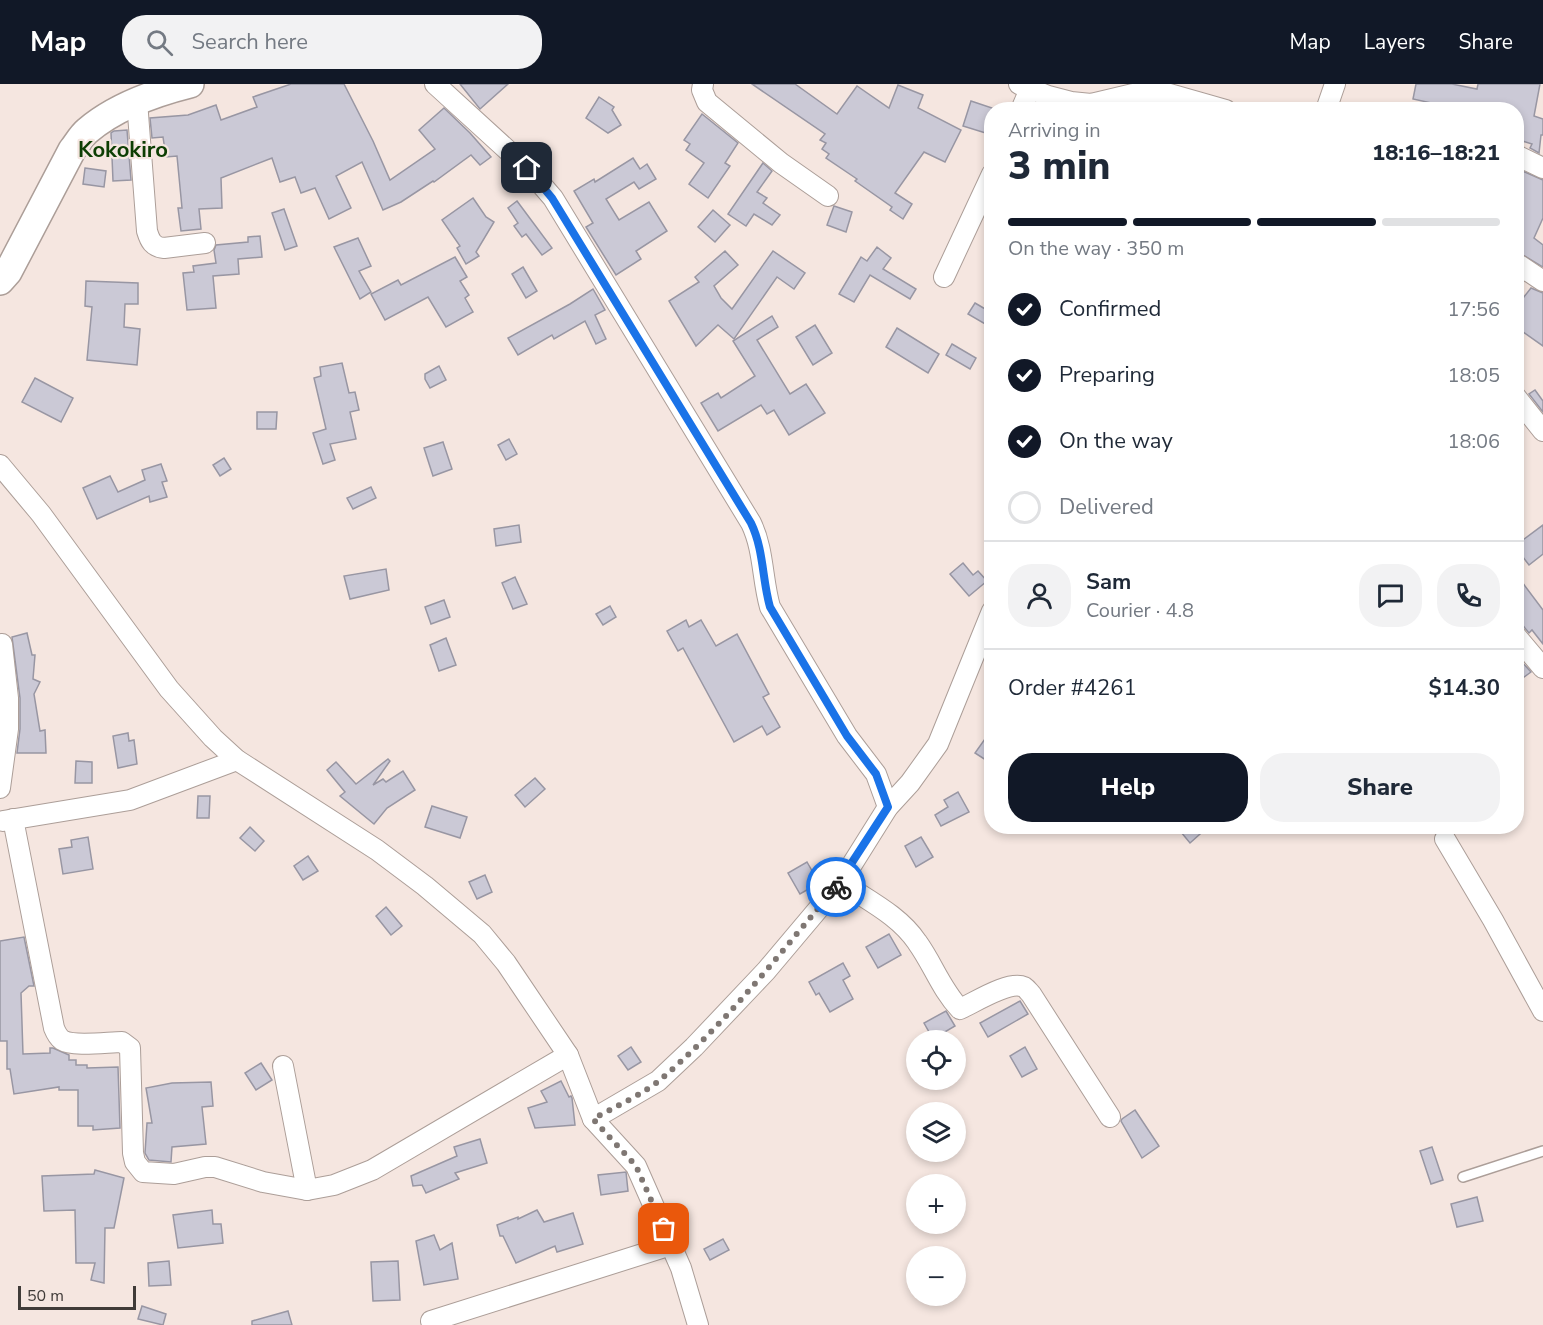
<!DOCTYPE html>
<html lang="en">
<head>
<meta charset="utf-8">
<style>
  :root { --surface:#fff; --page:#f2f2f3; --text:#1f2937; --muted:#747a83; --line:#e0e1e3; --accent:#111827 }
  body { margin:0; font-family:"Nunito Sans",sans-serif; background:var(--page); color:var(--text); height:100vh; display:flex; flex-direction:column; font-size:22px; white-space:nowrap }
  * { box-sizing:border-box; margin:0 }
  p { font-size:20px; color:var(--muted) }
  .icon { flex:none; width:33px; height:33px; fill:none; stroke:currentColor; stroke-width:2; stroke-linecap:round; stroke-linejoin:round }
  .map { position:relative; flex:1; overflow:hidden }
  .side { position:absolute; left:984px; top:18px; width:540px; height:732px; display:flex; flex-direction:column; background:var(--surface); border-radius:24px; box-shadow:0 3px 9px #0003 }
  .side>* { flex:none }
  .buttons { position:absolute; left:906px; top:946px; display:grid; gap:12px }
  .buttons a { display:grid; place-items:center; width:60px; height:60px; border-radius:50%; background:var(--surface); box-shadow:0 3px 9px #0003; font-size:30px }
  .scale { position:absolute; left:18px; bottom:15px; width:118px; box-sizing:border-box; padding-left:6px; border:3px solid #403b38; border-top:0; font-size:16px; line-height:21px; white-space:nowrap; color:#403b38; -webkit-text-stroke:4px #f5e6e0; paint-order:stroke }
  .pin { position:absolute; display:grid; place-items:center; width:51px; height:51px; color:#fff; margin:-26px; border-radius:12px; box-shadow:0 3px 9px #0006 }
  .courier { position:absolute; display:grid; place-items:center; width:60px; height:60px; margin:-30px; border:4px solid #1a73e8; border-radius:50%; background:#fff; color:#222; box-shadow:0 2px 8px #0007 }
  .head em { font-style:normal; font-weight:800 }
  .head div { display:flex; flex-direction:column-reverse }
  .head { display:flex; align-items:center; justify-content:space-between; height:102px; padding:0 24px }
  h1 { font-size:39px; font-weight:800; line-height:45px }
  .bar { display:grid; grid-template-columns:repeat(4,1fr); gap:9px 6px; align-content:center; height:72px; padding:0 24px }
  .bar i { height:8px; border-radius:4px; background:var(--line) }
  .bar .current { background:var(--accent) }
  .bar p { grid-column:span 4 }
  .line { display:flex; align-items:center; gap:15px; padding:0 24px; border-top:2px solid var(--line) }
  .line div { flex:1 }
  .round { display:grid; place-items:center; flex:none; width:63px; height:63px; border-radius:24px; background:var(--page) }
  ol { padding:0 24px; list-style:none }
  li { display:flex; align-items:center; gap:18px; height:66px }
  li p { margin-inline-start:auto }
  li .icon { padding:6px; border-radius:50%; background:var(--accent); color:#fff; stroke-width:4 }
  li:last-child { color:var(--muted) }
  li i { width:33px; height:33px; border:3px solid var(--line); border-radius:50% }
  .cta { display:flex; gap:12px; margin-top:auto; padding:12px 24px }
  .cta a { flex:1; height:69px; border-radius:24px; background:var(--accent); color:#fff; font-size:24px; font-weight:800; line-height:69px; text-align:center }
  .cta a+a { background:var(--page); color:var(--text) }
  header { display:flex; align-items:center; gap:36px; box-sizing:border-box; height:84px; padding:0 30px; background:var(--accent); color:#fff }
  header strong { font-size:28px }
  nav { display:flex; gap:33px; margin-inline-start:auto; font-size:21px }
  .search { width:420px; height:54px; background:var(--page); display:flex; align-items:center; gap:15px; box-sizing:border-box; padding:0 21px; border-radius:24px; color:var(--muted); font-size:22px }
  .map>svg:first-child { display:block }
  .building { fill:#cbc9d6; stroke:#9896a3; stroke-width:1.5 }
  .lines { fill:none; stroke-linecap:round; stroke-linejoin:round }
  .lane-casing { stroke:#ac9e98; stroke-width:12 }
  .street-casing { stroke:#ac9e98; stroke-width:22 }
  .secondary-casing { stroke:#ac9e98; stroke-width:30 }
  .lane { stroke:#fff; stroke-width:9 }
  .street { stroke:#fff; stroke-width:20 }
  .secondary { stroke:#fff; stroke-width:27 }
  .done { stroke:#7f7773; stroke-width:6; stroke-dasharray:0 10.8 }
  .route { stroke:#1a73e8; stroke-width:8 }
  .labels { text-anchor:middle; stroke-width:4.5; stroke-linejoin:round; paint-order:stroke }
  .quarter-label { font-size:22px; font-weight:bold; fill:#0d3e03; stroke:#f5e6e0 }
</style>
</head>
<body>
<header>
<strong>Map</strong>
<div class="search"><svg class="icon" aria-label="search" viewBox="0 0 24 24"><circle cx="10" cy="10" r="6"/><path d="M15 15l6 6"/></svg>Search here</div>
<nav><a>Map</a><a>Layers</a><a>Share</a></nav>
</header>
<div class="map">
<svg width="1543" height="1241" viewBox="0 0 1543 1241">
  <rect width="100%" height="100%" fill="#f5e6e0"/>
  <!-- building -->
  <g class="building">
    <path d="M291,0H344L373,57L390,96L435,65L419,46L444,24L470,49L491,73L480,81L471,71L434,98L433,97L401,118L383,126L362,78L336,92L351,124L329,135L315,104L301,109L295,93L280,98L272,74L221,94L222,124L199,125L201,145L181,147L178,124H182L177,72L166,73L163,53L152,54L150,34L188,31L216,21L221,36L257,23L253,13Z"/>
    <path d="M460,0H508L480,25Z"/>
    <path d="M752,0H795L837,30L857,2L889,24L898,1L923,11L918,24L961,46L945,78L924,68L895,109L912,120L903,135L890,126L892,123L855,97L857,95L826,74L829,70L822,65L826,59L820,56L825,50Z"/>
    <path d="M1416,0H1452L1477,5L1478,0H1540L1534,32L1543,35V51H1541L1539,69L1530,64L1532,60L1516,55V26H1434L1436,20L1413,15Z"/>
    <path d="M599,13L614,23L612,26L621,41L608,49L586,34Z"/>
    <path d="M971,17L992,24V51L963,42Z"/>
    <path d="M702,30L738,59L725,79L730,82L708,114L689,100L704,79L686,66L690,60L684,56Z"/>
    <path d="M127,46L131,96L113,97L111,49L114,47Z"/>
    <path d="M633,74L640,85L647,80L656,95L639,105L634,98L606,115L619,136L649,118L667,147L636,167L641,175L616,191L586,143L593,139L574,107L594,95L595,98Z"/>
    <path d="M763,79L772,87L757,108L767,114L763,119L780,131L772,141L754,130L746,142L728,130Z"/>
    <path d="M85,84L106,87L104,103L83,100Z"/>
    <path d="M1520,86L1543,96V134L1534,154L1543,161V183L1516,167V95Z"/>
    <path d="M473,114L486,133L494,138L476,168L479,172L466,180L457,164L460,162L442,136Z"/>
    <path d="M517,117L552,164L542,171L526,150L522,153L514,142L518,139L508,124Z"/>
    <path d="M834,122L852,128L846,148L827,141Z"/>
    <path d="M284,125L297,162L285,166L272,129Z"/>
    <path d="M713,126L730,141L715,158L698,143Z"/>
    <path d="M260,152L262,173L238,175L239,190L213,192L216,224L187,226L183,189L194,188L193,182L216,179L214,166L216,161L248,158V153Z"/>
    <path d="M358,154L371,182L359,187L371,208L360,215L334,163Z"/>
    <path d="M877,163L891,174L883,185L916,205L910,215L870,191L854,218L839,210L861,173L867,177Z"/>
    <path d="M725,167L738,181L714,202L721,214L732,225L773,167L805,189L794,205L777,193L734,255L718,241L696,262L669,217L699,198L695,193Z"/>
    <path d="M455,173L467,193L460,197L469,211L465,214L473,228L446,243L428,213L385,236L371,210L398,196L401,201Z"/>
    <path d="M523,183L537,207L526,214L512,190Z"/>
    <path d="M86,197L138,199V220H125L124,243L140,245L137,281L87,276L92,223L85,222Z"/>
    <path d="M1531,204L1543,209V262L1516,243V223Z"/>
    <path d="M593,205L605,226L595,231L606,255L596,260L585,237L554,255L552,251L518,271L508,254L570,220Z"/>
    <path d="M975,219L992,229V244L968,230Z"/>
    <path d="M772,232L778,243L757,256L790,310L806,300L825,329L789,351L774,326L767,330L761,321L718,347L701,319L718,309L721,314L755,292L733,257Z"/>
    <path d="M815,241L832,269L813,281L796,253Z"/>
    <path d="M897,244L939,270L928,289L886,263Z"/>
    <path d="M952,260L976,274L970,285L946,271Z"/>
    <path d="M342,279L349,309L355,308L359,326L350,328L356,355L330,360L335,376L323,380L313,349L326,345L314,294L321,292L320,283Z"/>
    <path d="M439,282L446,296L430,304L425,295V290Z"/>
    <path d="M35,294L73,314L61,338L22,318Z"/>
    <path d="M1535,306L1543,317V328L1529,310Z"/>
    <path d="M257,328H277L276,345H257Z"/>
    <path d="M509,355L517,370L506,376L498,361Z"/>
    <path d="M443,358L452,385L433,392L424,364Z"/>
    <path d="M224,374L231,385L220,392L213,381Z"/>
    <path d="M161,380L167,397L162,398L167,413L150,418L149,412L97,435L83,404L110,392L118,408L145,396L142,386Z"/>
    <path d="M371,403L376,414L353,425L347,414Z"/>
    <path d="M519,441L521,458L496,462L494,445Z"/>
    <path d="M1543,441V470L1529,481L1516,464V461Z"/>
    <path d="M963,479L973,491L978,487L987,497L969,512L950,490Z"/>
    <path d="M386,485L389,506L350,515L344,492Z"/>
    <path d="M1516,490L1543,526V560L1532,546L1529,549L1516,533Z"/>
    <path d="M515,493L527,520L513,525L502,499Z"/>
    <path d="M444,516L450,533L431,540L425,523Z"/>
    <path d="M610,522L616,533L603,541L596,530Z"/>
    <path d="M686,536L689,543L701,536L716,562L737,550L769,610L763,613L780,643L767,651L762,642L734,658L683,564L678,567L667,547Z"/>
    <path d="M27,549L32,571H35L33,595L40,598L34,610L40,647L45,646L46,669H17L20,645V614L12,553Z"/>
    <path d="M446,554L456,581L439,587L430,561Z"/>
    <path d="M1521,577L1531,588L1516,599V580Z"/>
    <path d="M992,645V680L975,669Z"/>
    <path d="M128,649L129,657L134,656L137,680L118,684L113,652Z"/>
    <path d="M388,675L390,677L373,701L383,695L386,698L403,687L415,706L387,724L374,740L340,712L345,708L327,686L336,678L356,700Z"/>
    <path d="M76,677L92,678V699H75Z"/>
    <path d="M535,694L545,705L525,723L515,711Z"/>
    <path d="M958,708L969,728L941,742L935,731L948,723L944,716Z"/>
    <path d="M198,712H210L209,734H197Z"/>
    <path d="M432,722L467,733L460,754L425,743Z"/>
    <path d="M1176,742H1209L1190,759Z"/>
    <path d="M250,743L264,757L255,767L240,754Z"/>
    <path d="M88,753L93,785L63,790L59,765L72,763L71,756Z"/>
    <path d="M921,753L933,773L916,783L905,762Z"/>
    <path d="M308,772L318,787L303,796L294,782Z"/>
    <path d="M807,778L819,799L800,810L788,789Z"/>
    <path d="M485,791L492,808L477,815L469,798Z"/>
    <path d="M386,823L402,842L391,851L376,832Z"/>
    <path d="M889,850L901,871L878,884L866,863Z"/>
    <path d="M24,853L34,902H29L21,909L23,970L50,969V964H53L69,971V976H76V981H87V984L118,983L120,1044L93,1046V1042H78V1006H59V1003L14,1010L10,985H7V957H0V857Z"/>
    <path d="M843,879L850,892L843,896L853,915L830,928L819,909L816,911L809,898Z"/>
    <path d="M1020,917L1028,930L988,953L980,939Z"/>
    <path d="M946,927L955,942L933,955L924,939Z"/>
    <path d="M631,963L641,978L628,986L618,972Z"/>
    <path d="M1025,963L1037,985L1022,993L1010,972Z"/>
    <path d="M261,979L272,996L256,1006L245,989Z"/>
    <path d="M561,997L569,1013L571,1012L572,1014L575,1041L535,1044L528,1024L547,1018L541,1007Z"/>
    <path d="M211,998L213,1022L202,1023L206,1060L172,1063L171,1078L149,1076L145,1069L147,1039H152L146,1004L172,999Z"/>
    <path d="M1135,1026L1159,1062L1142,1074L1121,1037L1122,1035Z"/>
    <path d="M480,1055L487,1079L455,1089L459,1095L426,1109L422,1101L413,1102L411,1092L457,1072L454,1063Z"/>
    <path d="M1432,1063L1443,1096L1431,1100L1420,1067Z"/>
    <path d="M95,1086L124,1094L114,1144H105L104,1199L91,1196L95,1179H76L75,1126L44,1127L42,1092L94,1090Z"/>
    <path d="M626,1088L628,1107L601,1111L598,1091Z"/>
    <path d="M1477,1113L1483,1137L1457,1143L1451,1120Z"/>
    <path d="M212,1126L213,1140H221L223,1159L178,1164L173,1131Z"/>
    <path d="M537,1126L544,1138L573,1129L583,1160L557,1168L555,1162L516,1179L503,1152H500L497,1141L518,1133V1135Z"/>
    <path d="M434,1151L440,1166L452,1159L458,1195L424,1201L416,1157Z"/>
    <path d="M723,1155L729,1166L710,1176L704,1165Z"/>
    <path d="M169,1177L171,1201L149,1202L148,1179Z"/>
    <path d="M398,1177L400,1216L373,1217L371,1178Z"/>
    <path d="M142,1222L166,1230L163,1241L138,1235Z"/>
    <path d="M288,1227L292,1241H252V1237Z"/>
  </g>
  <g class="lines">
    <!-- lane casing -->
    <g class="lane-casing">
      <path id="lane" d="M1463,1093L1543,1067"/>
    </g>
    <!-- street casing -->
    <g class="street-casing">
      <g id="street">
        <path d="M435,0L527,84L553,114L751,439C764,466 762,495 770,523L847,652L876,690L888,723"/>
        <path d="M703,0L702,6L707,18L781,79L828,112"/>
        <path d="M1019,0L1048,12L1071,18L1091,20L1133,10L1166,9L1226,26"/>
        <path d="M137,17L147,147C150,157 153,163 164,164L205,159"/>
        <path d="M1021,26L1030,5"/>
        <path d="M1326,26L1335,0"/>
        <path d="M1516,71L1543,84"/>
        <path d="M1516,179L1543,197"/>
        <path d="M944,193L992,90"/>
        <path d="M1516,313L1543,347"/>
        <path d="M0,381L41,430L169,605L213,654L237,676L377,766L425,802L482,850L506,879L568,971L593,1035L636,1082L681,1184L698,1241"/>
        <path d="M1516,552L1543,584"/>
        <path d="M0,704L8,645V614L2,560"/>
        <path d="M13,735L54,944C56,949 58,953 62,956C73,963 108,958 122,958L130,964L133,1069L135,1078L143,1088L174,1090L205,1083H215L263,1098L307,1106L334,1101L372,1086L568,971"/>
        <path d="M3,737L130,716L237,676"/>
        <path d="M1445,755L1493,836L1543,927"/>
        <path d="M841,798C867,816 899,831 917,858C933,880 941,905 960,925C974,919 1009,896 1024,903C1027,905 1029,908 1031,910L1110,1033"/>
        <path d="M283,982L307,1106"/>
        <path d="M593,1035L658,997L694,963L766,887L841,798L888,723L910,699L938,660L992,527"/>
        <path d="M431,1237L671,1161"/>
      </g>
    </g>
    <!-- secondary casing -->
    <g class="secondary-casing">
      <path id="secondary" d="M0,197L8,188L72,66C77,60 81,52 87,47C115,23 154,9 190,0"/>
    </g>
    <!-- lane -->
    <use href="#lane" class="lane"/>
    <!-- street -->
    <use href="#street" class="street"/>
    <!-- secondary -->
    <use href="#secondary" class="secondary"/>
  </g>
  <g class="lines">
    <!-- done -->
    <path class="done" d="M664,1145L636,1082L593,1035C613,1024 643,1010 660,996C726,940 780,869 836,803"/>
    <!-- route -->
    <path class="route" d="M527,84L552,114L751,439C764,466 762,495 770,523L847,652L876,690L888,723L836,803"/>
  </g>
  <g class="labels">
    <!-- quarter labels -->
    <g class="quarter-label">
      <text x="123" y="73">Kokokiro</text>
    </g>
  </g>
</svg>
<div class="buttons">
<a><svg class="icon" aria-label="locate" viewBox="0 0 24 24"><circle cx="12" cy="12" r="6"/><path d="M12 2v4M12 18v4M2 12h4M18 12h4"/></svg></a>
<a><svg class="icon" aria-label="layers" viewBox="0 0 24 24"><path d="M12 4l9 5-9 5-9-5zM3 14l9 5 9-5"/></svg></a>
<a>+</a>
<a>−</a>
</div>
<div class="scale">50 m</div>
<div class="pin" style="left:664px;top:1145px;background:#ea580c"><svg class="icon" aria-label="bag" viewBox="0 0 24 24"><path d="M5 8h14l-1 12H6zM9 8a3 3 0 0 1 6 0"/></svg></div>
<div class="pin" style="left:527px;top:84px;background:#1f2937"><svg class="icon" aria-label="home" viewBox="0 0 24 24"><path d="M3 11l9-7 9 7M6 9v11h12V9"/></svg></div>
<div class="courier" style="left:836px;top:803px"><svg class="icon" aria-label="bike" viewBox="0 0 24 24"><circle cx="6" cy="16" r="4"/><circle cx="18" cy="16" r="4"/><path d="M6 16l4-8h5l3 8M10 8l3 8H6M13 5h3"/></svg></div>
<section class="side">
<div class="head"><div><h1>3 min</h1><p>Arriving in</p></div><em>18:16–18:21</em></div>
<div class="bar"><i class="current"></i><i class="current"></i><i class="current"></i><i></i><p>On the way · 350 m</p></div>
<ol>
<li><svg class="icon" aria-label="check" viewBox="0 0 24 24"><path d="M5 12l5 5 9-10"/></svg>Confirmed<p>17:56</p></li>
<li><svg class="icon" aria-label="check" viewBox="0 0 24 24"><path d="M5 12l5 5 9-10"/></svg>Preparing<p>18:05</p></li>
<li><svg class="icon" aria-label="check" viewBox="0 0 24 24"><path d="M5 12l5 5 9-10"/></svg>On the way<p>18:06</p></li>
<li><i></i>Delivered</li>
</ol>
<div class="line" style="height:108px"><a class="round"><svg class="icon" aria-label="person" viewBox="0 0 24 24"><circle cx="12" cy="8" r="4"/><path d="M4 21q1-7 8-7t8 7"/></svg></a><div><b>Sam</b><p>Courier · 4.8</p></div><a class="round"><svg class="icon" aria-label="chat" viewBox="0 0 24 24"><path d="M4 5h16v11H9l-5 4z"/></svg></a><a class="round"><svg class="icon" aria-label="phone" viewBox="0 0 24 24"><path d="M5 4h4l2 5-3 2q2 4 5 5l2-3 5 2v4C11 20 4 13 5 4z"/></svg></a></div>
<div class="line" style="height:78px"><div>Order #4261</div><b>$14.30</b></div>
<div class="cta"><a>Help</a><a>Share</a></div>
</section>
</div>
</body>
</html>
